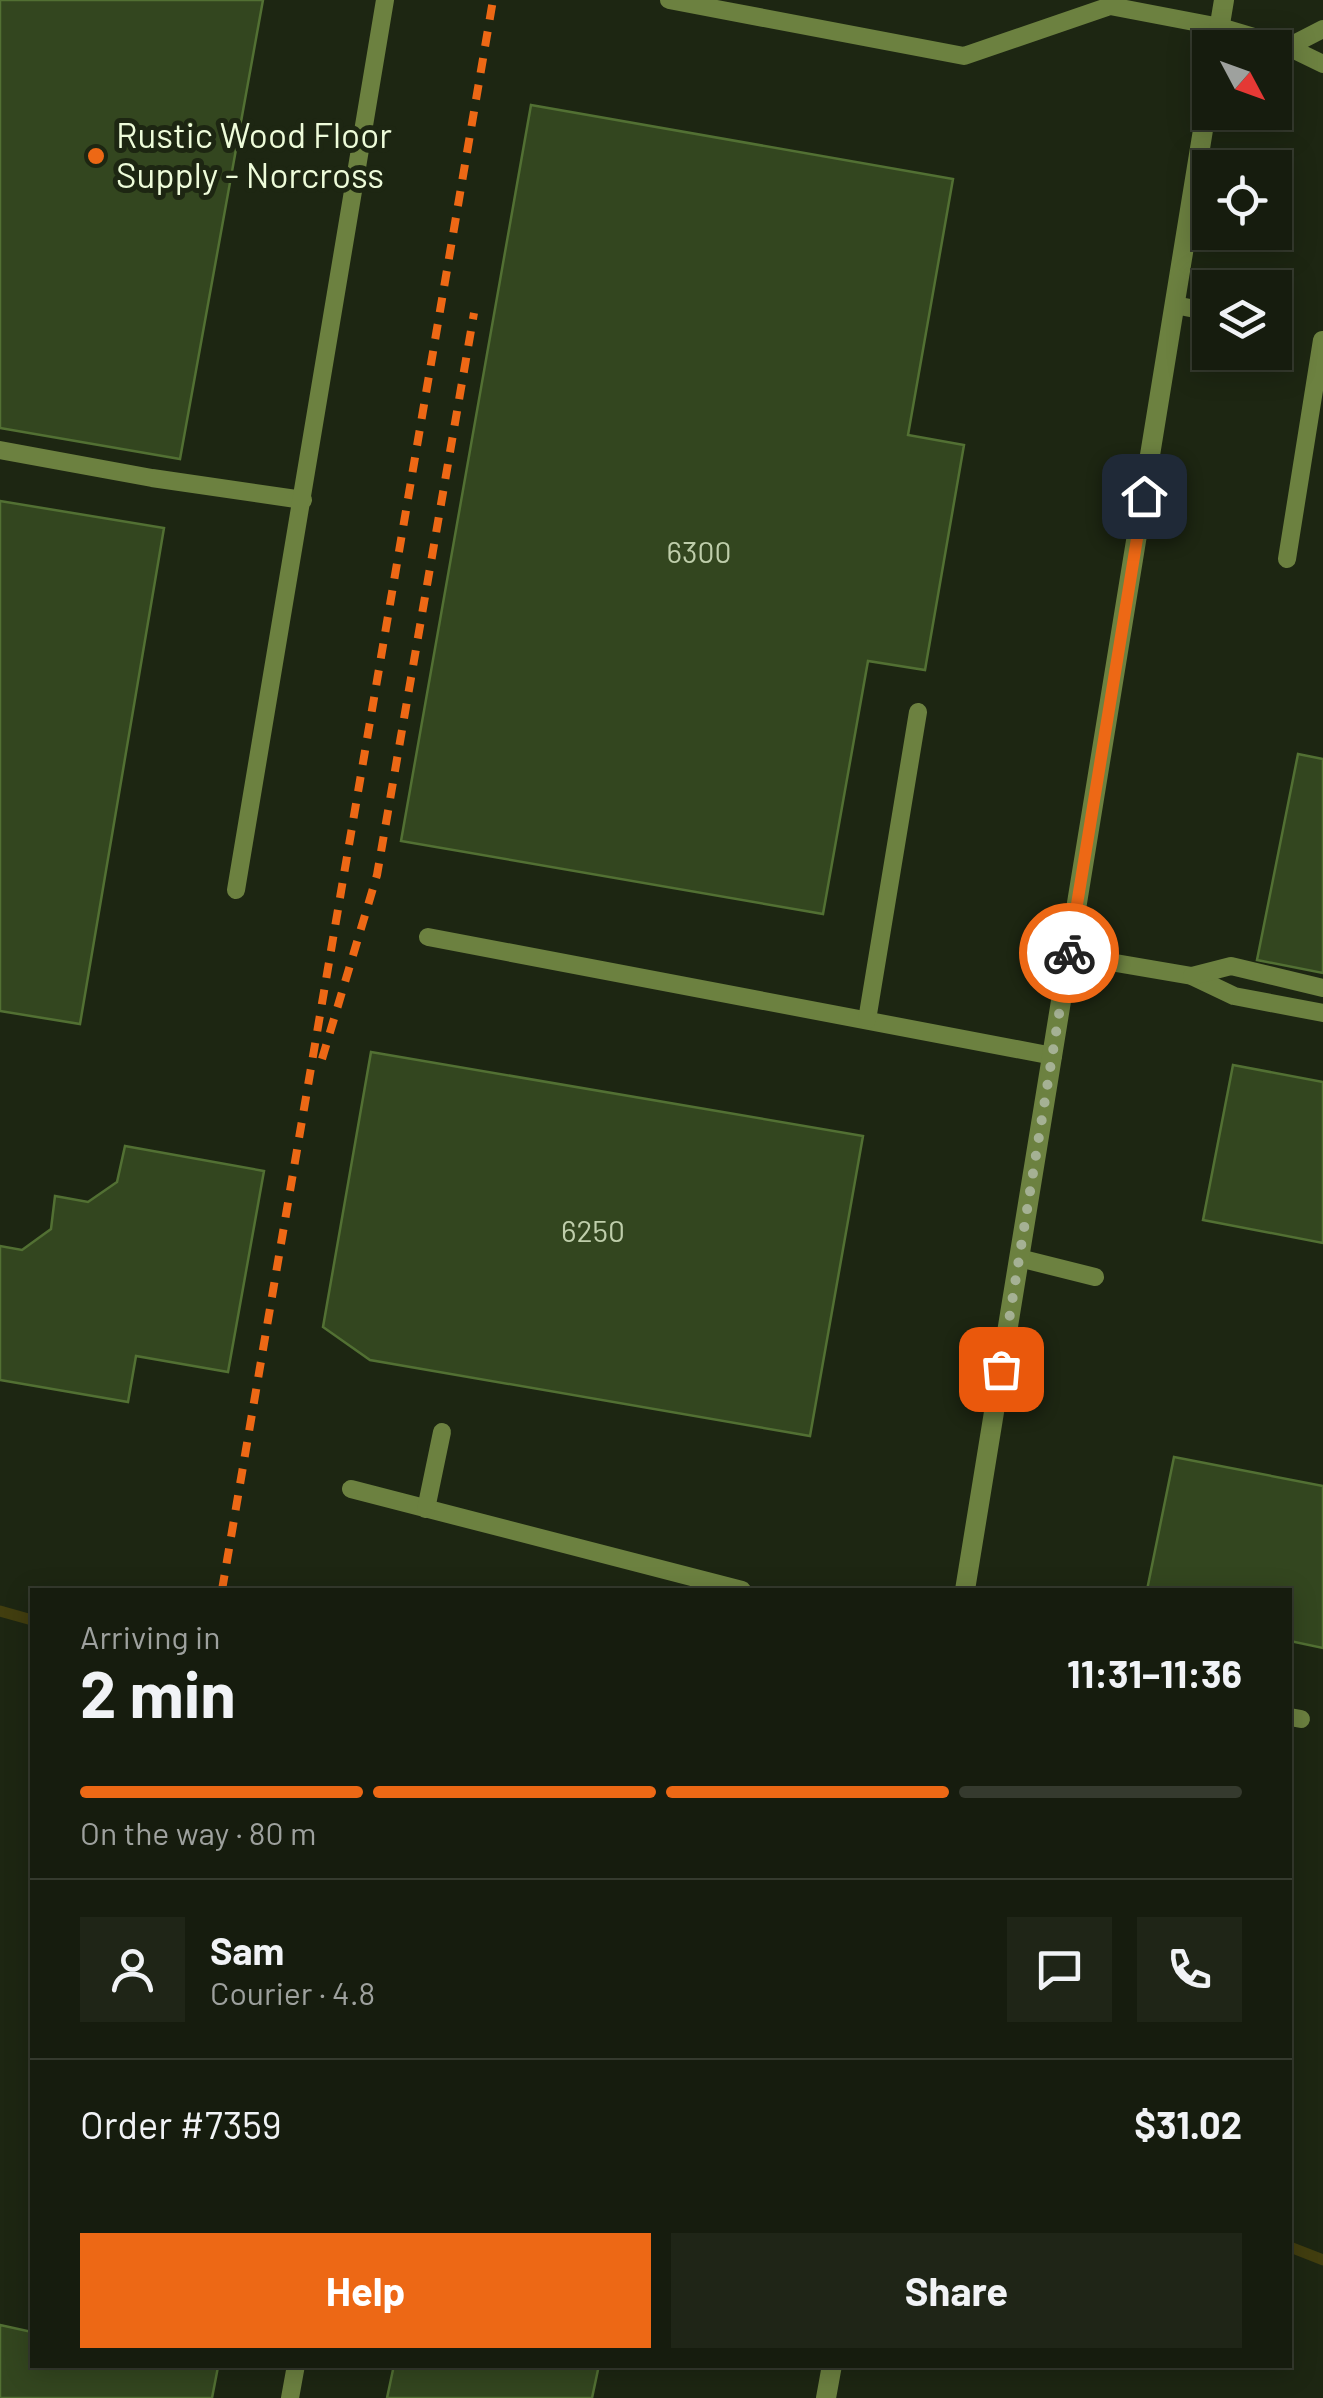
<!DOCTYPE html>
<html lang="en">
<head>
<meta charset="utf-8">
<style>
  :root { --surface:#161c0e; --page:#1f2517; --text:#f1f3f6; --muted:#9ea19e; --line:#353a2e; --accent:#ed6815 }
  body { margin:0; font-family:Barlow,sans-serif; background:var(--page); color:var(--text); height:100vh; display:flex; flex-direction:column; font-size:38px; white-space:nowrap }
  * { box-sizing:border-box; margin:0 }
  p { font-size:32px; color:var(--muted) }
  .icon { flex:none; width:55px; height:55px; fill:none; stroke:currentColor; stroke-width:2; stroke-linecap:round; stroke-linejoin:round }
  .map { position:relative; flex:1; overflow:hidden }
  .sheet { position:absolute; left:30px; top:1588px; width:1262px; height:780px; display:flex; flex-direction:column; background:var(--surface); border-radius:0px; box-shadow:0 5px 25px #0003,0 0 0 2px var(--line) }
  .sheet>* { flex:none }
  .needle { width:65px; rotate:131deg }
  .buttons { position:absolute; left:1192px; top:30px; display:grid; gap:20px }
  .buttons a { display:grid; place-items:center; width:100px; height:100px; border-radius:0px; background:var(--surface); box-shadow:0 5px 25px #0003,0 0 0 2px var(--line); font-size:50px }
  .pin { position:absolute; display:grid; place-items:center; width:85px; height:85px; color:#fff; margin:-42px; border-radius:20px; box-shadow:0 5px 15px #0006 }
  .courier { position:absolute; display:grid; place-items:center; width:100px; height:100px; margin:-50px; border:8px solid #ed6815; border-radius:50%; background:#fff; color:#222; box-shadow:0 2px 12px #0007 }
  .overview em { font-style:normal; font-weight:700 }
  .overview div { display:flex; flex-direction:column-reverse }
  .overview { display:flex; align-items:center; justify-content:space-between; height:170px; padding:0 50px }
  h1 { font-size:65px; font-weight:700; line-height:75px }
  .bar { display:grid; grid-template-columns:repeat(4,1fr); gap:15px 10px; align-content:center; height:120px; padding:0 50px }
  .bar i { height:12px; border-radius:8px; background:var(--line) }
  .bar .active { background:var(--accent) }
  .bar p { grid-column:span 4 }
  .line { display:flex; align-items:center; gap:25px; padding:0 50px; border-top:2px solid var(--line) }
  .line div { flex:1 }
  .round { display:grid; place-items:center; flex:none; width:105px; height:105px; border-radius:0px; background:var(--page) }
  .cta { display:flex; gap:20px; margin-top:auto; padding:20px 50px }
  .cta a { flex:1; height:115px; border-radius:0px; background:var(--accent); color:#fff; font-size:40px; font-weight:700; line-height:115px; text-align:center }
  .cta a+a { background:var(--page); color:var(--text) }
  .map>svg:first-child { display:block }
  .lines { fill:none; stroke-linecap:round; stroke-linejoin:round }
  .stream { stroke:#423e0f; stroke-width:11 }
  .building { fill:#33461f; stroke:#527033; stroke-width:2.5 }
  .service { stroke:#6c8140; stroke-width:18 }
  .minor { stroke:#6c8140; stroke-width:20 }
  .rail { stroke:#ed6815; stroke-width:8; stroke-dasharray:15 12; stroke-linecap:butt }
  .done { stroke:#a5b194; stroke-width:10; stroke-dasharray:0 18 }
  .route { stroke:#ed6815; stroke-width:12 }
  .poi-dot { fill:#ed6815; stroke:#1d2612; stroke-width:4 }
  .labels { text-anchor:middle; stroke-width:10; stroke-linejoin:round; paint-order:stroke }
  .number-label { font-size:30px; fill:#bfceab }
  .poi-label { font-size:35px; fill:#eefcda; stroke:#1d2612; text-anchor:start }
</style>
</head>
<body>
<div class="map">
<svg width="1323" height="2398" viewBox="0 0 1323 2398">
  <rect width="100%" height="100%" fill="#1d2612"/>
  <g class="lines">
    <!-- stream -->
    <g class="stream">
      <path d="M0,1611L32,1620"/>
      <path d="M1290,2247L1323,2260"/>
    </g>
  </g>
  <!-- building -->
  <g class="building">
    <path d="M0,0H263L180,459L0,428Z"/>
    <path d="M531,105L953,179L908,435L964,445L925,670L868,661L823,914L401,841Z"/>
    <path d="M0,501L164,528L80,1024L0,1011Z"/>
    <path d="M1298,754L1323,759V973L1257,960Z"/>
    <path d="M371,1052L863,1136L810,1436L370,1360L323,1327Z"/>
    <path d="M1233,1065L1323,1082V1243L1203,1220Z"/>
    <path d="M125,1146L264,1171L228,1372L136,1356L128,1402L0,1380V1246L22,1250L51,1229L55,1196L88,1202L117,1182Z"/>
    <path d="M1174,1457L1323,1486V1648L1290,1641V1590H1147Z"/>
    <path d="M0,2325L32,2332V2365L218,2367L212,2398H0Z"/>
    <path d="M394,2365H599L592,2398H387Z"/>
  </g>
  <g class="lines">
    <!-- service -->
    <g class="service">
      <path d="M669,0L964,56L1110,6L1220,27L1288,47L1323,64"/>
      <path d="M1288,47L1323,29"/>
      <path d="M1175,305L1210,312"/>
      <path d="M1275,326L1285,328"/>
      <path d="M0,450L152,478L303,500"/>
      <path d="M1287,559L1322,340"/>
      <path d="M236,890L385,0"/>
      <path d="M428,937L1053,1056"/>
      <path d="M1069,955L1192,976L1234,996L1323,1013"/>
      <path d="M1192,976L1231,966L1323,988"/>
      <path d="M867,1020L918,712"/>
      <path d="M1019,1258L1095,1277"/>
      <path d="M351,1489L742,1590"/>
      <path d="M426,1509L442,1432"/>
      <path d="M1290,1717L1301,1719"/>
      <path d="M290,2398L296,2365"/>
    </g>
    <!-- minor -->
    <g class="minor">
      <path d="M1216,48L1224,0"/>
      <path d="M965,1590L1210,87"/>
      <path d="M826,2398L832,2365"/>
    </g>
    <!-- rail -->
    <g class="rail">
      <path d="M322,1059L377,875L474,313"/>
      <path d="M222,1590L493,0"/>
    </g>
  </g>
  <g class="lines">
    <!-- done -->
    <path class="done" d="M1001,1369L1069,953"/>
    <!-- route -->
    <path class="route" d="M1069,953L1144,496"/>
  </g>
  <!-- markers -->
  <circle class="poi-dot" cx="96" cy="156" r="10"/>
  <g class="labels">
    <!-- number labels -->
    <g class="number-label">
      <text x="699" y="563">6300</text>
      <text x="593" y="1242">6250</text>
    </g>
    <!-- poi labels -->
    <g class="poi-label">
      <text x="116" y="148">Rustic Wood Floor<tspan x="116" dy="40">Supply - Norcross</tspan></text>
    </g>
  </g>
</svg>
<div class="buttons">
<a><svg class="needle" viewBox="-14 -14 28 28"><path d="M0-13l5 13h-10z" fill="#e53935"/><path d="M0 13l5-13h-10z" fill="#9ea19e"/></svg></a>
<a><svg class="icon" aria-label="locate" viewBox="0 0 24 24"><circle cx="12" cy="12" r="6"/><path d="M12 2v4M12 18v4M2 12h4M18 12h4"/></svg></a>
<a><svg class="icon" aria-label="layers" viewBox="0 0 24 24"><path d="M12 4l9 5-9 5-9-5zM3 14l9 5 9-5"/></svg></a>
</div>
<div class="pin" style="left:1001px;top:1369px;background:#ea580c"><svg class="icon" aria-label="bag" viewBox="0 0 24 24"><path d="M5 8h14l-1 12H6zM9 8a3 3 0 0 1 6 0"/></svg></div>
<div class="pin" style="left:1144px;top:496px;background:#1f2937"><svg class="icon" aria-label="home" viewBox="0 0 24 24"><path d="M3 11l9-7 9 7M6 9v11h12V9"/></svg></div>
<div class="courier" style="left:1069px;top:953px"><svg class="icon" aria-label="bike" viewBox="0 0 24 24"><circle cx="6" cy="16" r="4"/><circle cx="18" cy="16" r="4"/><path d="M6 16l4-8h5l3 8M10 8l3 8H6M13 5h3"/></svg></div>
<section class="sheet">
<div class="overview"><div><h1>2 min</h1><p>Arriving in</p></div><em>11:31–11:36</em></div>
<div class="bar"><i class="active"></i><i class="active"></i><i class="active"></i><i></i><p>On the way · 80 m</p></div>
<div class="line" style="height:180px"><a class="round"><svg class="icon" aria-label="person" viewBox="0 0 24 24"><circle cx="12" cy="8" r="4"/><path d="M4 21q1-7 8-7t8 7"/></svg></a><div><b>Sam</b><p>Courier · 4.8</p></div><a class="round"><svg class="icon" aria-label="chat" viewBox="0 0 24 24"><path d="M4 5h16v11H9l-5 4z"/></svg></a><a class="round"><svg class="icon" aria-label="phone" viewBox="0 0 24 24"><path d="M5 4h4l2 5-3 2q2 4 5 5l2-3 5 2v4C11 20 4 13 5 4z"/></svg></a></div>
<div class="line" style="height:130px"><div>Order #7359</div><b>$31.02</b></div>
<div class="cta"><a>Help</a><a>Share</a></div>
</section>
</div>
</body>
</html>
